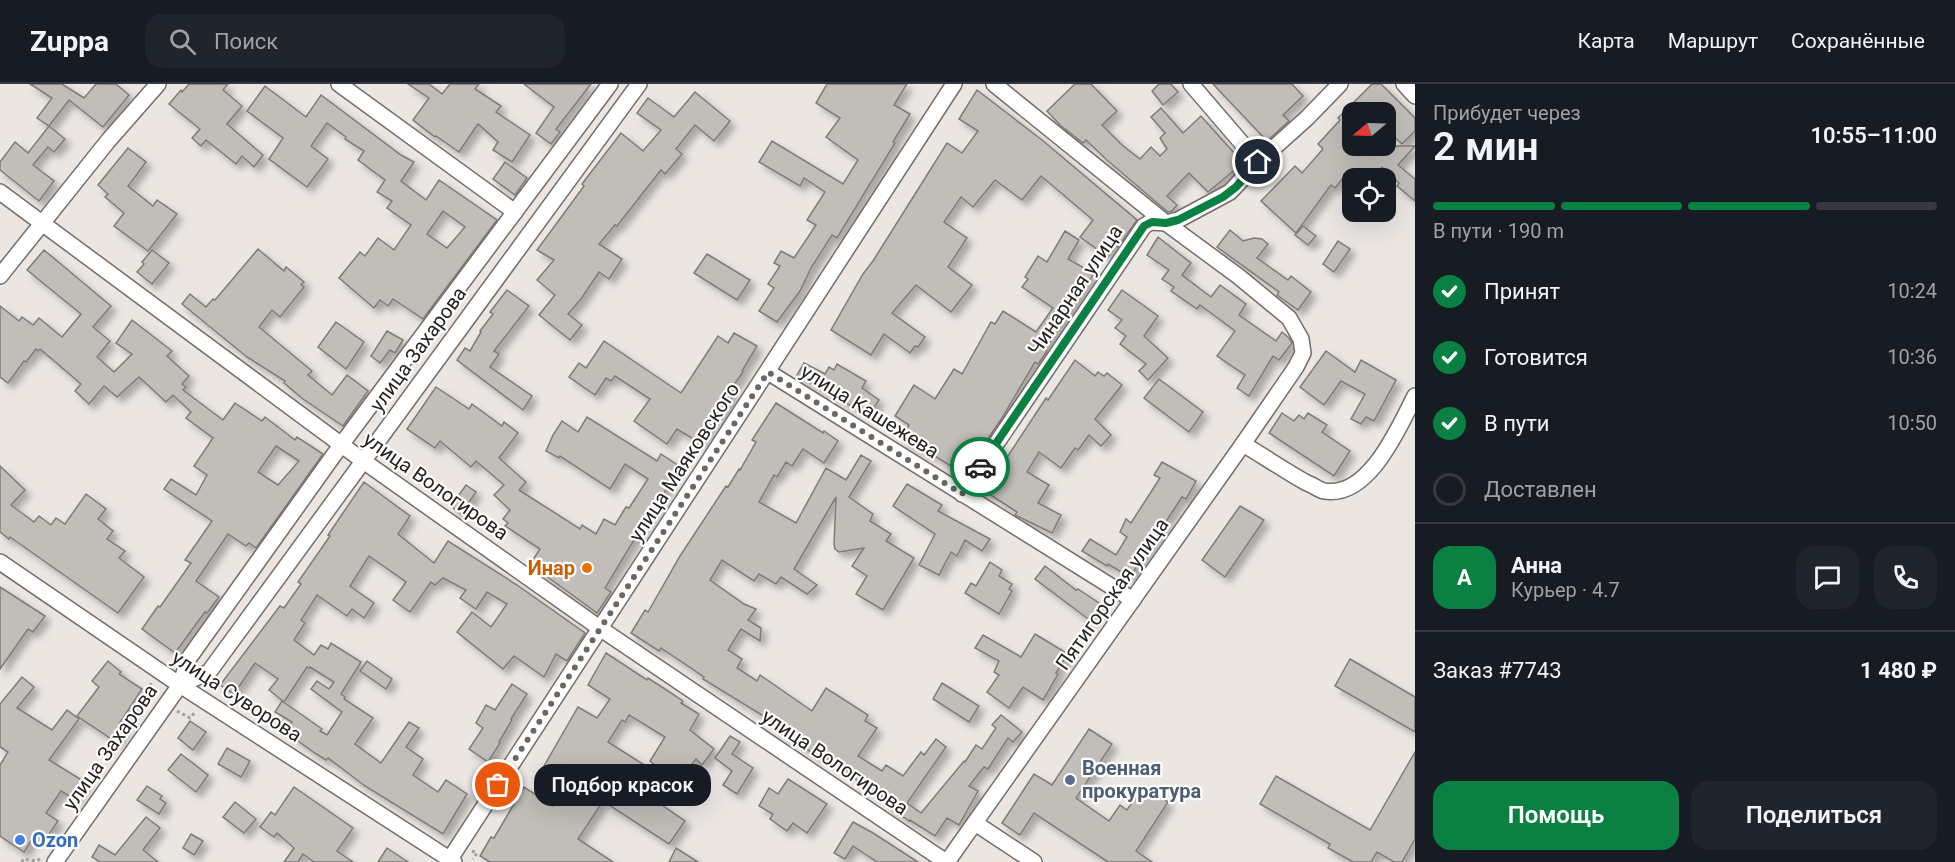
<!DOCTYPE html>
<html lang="ru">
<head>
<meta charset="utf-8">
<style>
  :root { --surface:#171b24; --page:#20242c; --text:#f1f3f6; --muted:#9ea1a6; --line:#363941; --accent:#0b8043 }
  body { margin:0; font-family:Roboto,sans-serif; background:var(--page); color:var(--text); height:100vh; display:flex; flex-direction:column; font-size:22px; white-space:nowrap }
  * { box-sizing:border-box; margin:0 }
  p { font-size:20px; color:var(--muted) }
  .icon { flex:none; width:33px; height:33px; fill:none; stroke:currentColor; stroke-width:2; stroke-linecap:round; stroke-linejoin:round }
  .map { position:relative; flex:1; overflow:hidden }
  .panel { display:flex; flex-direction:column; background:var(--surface); width:540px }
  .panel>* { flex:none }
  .needle { width:39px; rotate:251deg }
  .controls { position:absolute; left:1342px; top:18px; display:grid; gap:12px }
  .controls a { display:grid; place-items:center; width:54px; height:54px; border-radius:12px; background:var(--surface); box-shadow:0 6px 24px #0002; font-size:30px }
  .pin { position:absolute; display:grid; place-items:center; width:51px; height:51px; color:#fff; margin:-26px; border:3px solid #fff; border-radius:50%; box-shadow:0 2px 6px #0007 }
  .courier { position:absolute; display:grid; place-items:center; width:60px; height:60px; margin:-30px; border:4px solid #0b8043; border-radius:50%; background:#fff; color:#222; box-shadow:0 2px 8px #0007 }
  .bubble { position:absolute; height:42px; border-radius:18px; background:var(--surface); box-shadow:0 6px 24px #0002; font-size:20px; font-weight:600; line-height:42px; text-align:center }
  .overview em { font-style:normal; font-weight:600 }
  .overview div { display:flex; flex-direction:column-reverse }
  .overview { display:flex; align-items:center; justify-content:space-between; height:102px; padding:0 18px }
  h1 { font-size:39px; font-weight:600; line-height:45px }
  .bar { display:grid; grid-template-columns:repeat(4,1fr); gap:9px 6px; align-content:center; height:72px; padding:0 18px }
  .bar i { height:8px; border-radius:4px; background:var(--line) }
  .bar .on { background:var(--accent) }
  .bar p { grid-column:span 4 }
  .line { display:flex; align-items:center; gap:15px; padding:0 18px; border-top:2px solid var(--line) }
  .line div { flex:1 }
  .round { display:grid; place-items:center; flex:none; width:63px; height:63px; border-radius:18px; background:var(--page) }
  ol { padding:0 18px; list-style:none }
  li { display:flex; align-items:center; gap:18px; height:66px }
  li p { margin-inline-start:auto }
  li .icon { padding:6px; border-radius:50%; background:var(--accent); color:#fff; stroke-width:4 }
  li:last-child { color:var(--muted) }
  li i { width:33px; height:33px; border:3px solid var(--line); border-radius:50% }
  .action { display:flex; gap:12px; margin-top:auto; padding:12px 18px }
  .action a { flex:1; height:69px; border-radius:18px; background:var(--accent); color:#fff; font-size:24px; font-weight:600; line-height:69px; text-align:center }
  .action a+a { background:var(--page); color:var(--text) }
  header { display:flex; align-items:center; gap:36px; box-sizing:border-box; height:84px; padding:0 30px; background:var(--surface); border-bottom:2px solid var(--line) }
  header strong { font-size:28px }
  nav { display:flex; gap:33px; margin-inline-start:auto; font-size:21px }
  .search { width:420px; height:54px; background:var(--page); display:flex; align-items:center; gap:15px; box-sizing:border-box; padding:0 21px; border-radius:18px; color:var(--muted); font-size:22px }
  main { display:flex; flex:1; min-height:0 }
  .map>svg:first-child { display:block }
  .building { fill:#c1bdb8; stroke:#807b77; stroke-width:1.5; fill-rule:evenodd; filter:url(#shadow) }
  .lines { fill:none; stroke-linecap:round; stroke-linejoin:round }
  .street-casing { stroke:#726e6a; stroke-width:18 }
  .path { stroke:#a39f9c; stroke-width:3; stroke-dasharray:3 3; stroke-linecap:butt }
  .street { stroke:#fff; stroke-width:15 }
  .done { stroke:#6a6765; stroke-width:6; stroke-dasharray:0 10.8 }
  .route { stroke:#0b8043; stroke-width:8 }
  .food-dot { fill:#e8710a; stroke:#fff; stroke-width:2 }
  .service-dot { fill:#5c6f8a; stroke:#fff; stroke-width:2 }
  .shop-dot { fill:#3f7fe0; stroke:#fff; stroke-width:2 }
  .labels { text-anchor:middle; stroke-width:4.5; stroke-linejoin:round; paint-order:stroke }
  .street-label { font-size:20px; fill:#242221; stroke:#fff }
  .food-label { font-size:20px; font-weight:bold; fill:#c56008; stroke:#fff; text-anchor:end }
  .service-label { font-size:20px; font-weight:bold; fill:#4e5e75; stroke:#fff; text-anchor:start }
  .shop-label { font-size:20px; font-weight:bold; fill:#366cbe; stroke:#fff; text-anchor:start }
</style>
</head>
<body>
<header>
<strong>Zuppa</strong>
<div class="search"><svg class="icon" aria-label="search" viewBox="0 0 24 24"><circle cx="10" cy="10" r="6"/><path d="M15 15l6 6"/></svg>Поиск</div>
<nav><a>Карта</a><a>Маршрут</a><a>Сохранённые</a></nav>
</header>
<main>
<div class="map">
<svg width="1415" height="778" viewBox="0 0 1415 778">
  <defs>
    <filter id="shadow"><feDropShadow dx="5.5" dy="5.5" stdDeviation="3" flood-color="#0004"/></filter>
  </defs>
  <rect width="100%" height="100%" fill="#ebe6e2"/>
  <!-- building -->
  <g class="building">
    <path d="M30,0H62L84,14L96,0H116L129,11L103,43L69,16L49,42L37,34L52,14Z"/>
    <path d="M189,0H228L223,6L242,22L227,40L263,71L254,83L242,72L236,80L206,56L201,62L192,54L200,45L169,20L181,6L182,8Z"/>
    <path d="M408,0H429L442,10L450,0H479L475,5L501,22L496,28L530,51L512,78L493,66L498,58L478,40L459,68L436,52L435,53L413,36L429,14Z"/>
    <path d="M524,0H591L556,45L560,48L551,60L536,49L554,23Z"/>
    <path d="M827,0H907L894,21L910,30L893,58L895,59L837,154L832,151L811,184L800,207L777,238L759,227L774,204L768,200L780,182L774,179L781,167L794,174L816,141L807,136L825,108L804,94L800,102L759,78L772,57L843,100L858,76L826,53L840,34L816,19Z"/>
    <path d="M1075,0H1091L1117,27L1102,41L1122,61L1140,75L1151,63L1160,72L1167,65L1160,54L1165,49L1151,33L1161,24L1183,49L1201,32L1243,79L1208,108L1189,89L1167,112L1177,121L1172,127L1168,128L1108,77L1086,56L1083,59L1060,41L1047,27Z"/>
    <path d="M1159,0H1171L1178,8L1163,21L1152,7Z"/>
    <path d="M1213,0H1292L1303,12L1283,31L1289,37L1267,57Z"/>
    <path d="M1372,0H1381L1415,34V47L1402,60L1386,45V28H1353V62H1415L1398,81L1415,95V117L1397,102L1399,99L1382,83L1373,94H1357L1348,88L1335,104L1331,101L1296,149L1261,117L1295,82L1302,89L1323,65L1318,60L1340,36L1338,34Z"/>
    <path d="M265,2L306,33L321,11L401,71L414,78L401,97L426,116L439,96L497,136L423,235L393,215L388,222L380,216L374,224L339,194L360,168L365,172L378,154L394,166L411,141L387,124L392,117L377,108L385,96L358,76L364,67L345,55L346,53L327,39L311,62L328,75L307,103L269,75L283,54L247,27ZM443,127L465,143L447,164L427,150Z"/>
    <path d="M977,6L1042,56L1137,136L1118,163L1116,161L1108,173L1080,153L1093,136L1041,92L1022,116L995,96L973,123L961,113L944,138L967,154L948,183L972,201L951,228L916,201L892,229L925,253L918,263L915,262L910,269L884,250L871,271L831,246L863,190L873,177L947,59L962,69L978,47L959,35Z"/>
    <path d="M695,8L730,37L714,57L695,41L676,65L682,70L665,90L661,86L617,142L615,141L599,160L622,175L609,195L599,188L581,215L568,230L582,241L570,256L539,231L555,211L537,196L554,176L537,166L584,102L582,100L621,49L643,67L661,46L637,29L648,14L674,33Z"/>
    <path d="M49,42L65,55L54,68L48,63L33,81L54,97L39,117L0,86V78L15,58L28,69Z"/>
    <path d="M128,64L146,78L128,102L153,122L157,116L177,130L148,167L114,142L124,129L105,113L108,110L98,101Z"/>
    <path d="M505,78L527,94L515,111L493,95Z"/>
    <path d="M1303,142L1316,152L1308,161L1295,151Z"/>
    <path d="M1230,146L1243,157L1254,154L1262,155L1268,160L1257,174L1288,196L1291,192L1311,208L1298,226L1277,211L1279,208L1217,163Z"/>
    <path d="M1065,147L1079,156L1068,175L1086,185L1085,187L1093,191L1045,266L1047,267L1043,273L1038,280L1035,278L1002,334L964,390L930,369L929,371L901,355L909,341L895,332L914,301L935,315L954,285L962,290L991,238L995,240L1003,227L1036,248L1053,224L1022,203L1028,195L1025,193L1038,172L1047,178Z"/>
    <path d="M1158,153L1191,179L1182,191L1211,213L1220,201L1246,220L1239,231L1276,257L1282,248L1289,254L1292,259L1279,276L1273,272L1249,312L1237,304L1245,291L1217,272L1235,247L1200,221L1197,225L1171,207L1174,203L1162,195L1169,186L1147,171Z"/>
    <path d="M1338,157L1350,165L1334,188L1323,180Z"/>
    <path d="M258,165L284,187L286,183L304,198L301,201L304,203L280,233L272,226L259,243L312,287L308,291L332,311L347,291L368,307L343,342L303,315L284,299L285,297L247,273L182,220L190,210L206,223L213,215L215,216Z"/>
    <path d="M44,166L111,222L93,243L110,257L97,273L114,288L132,270L116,259L132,236L172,267L167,272L189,292L182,300L186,303L183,306L223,336L235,319L262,337L265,333L295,356L297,353L323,370L256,464L249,459L246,462L228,450L196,497L219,513L207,529L205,528L175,569L142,545L158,522L160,523L191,479L185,476L212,437L164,405L171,395L196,411L207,391L194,382L213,354L186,334L191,328L173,311L166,318L139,293L117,313L104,302L89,320L75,307L81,300L40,265L38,267L36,265L26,278L24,277L8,299L0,293V222L19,237L22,233L33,241L39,234L62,253L81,230L27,186ZM276,362L299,377L278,401L258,388Z"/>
    <path d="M152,166L169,179L152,200L137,188L144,180L142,178Z"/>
    <path d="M707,170L750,196L737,216L694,189Z"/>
    <path d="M507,206L529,222L494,267L499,270L490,283L532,312L523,326L457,276L465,264L470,267L481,248L480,247L493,230L490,228Z"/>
    <path d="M1122,206L1158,232L1144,252L1168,274L1148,296L1139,287L1146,280L1120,260L1126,252L1115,244L1122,236L1108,226Z"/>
    <path d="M336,238L364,258L346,285L318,263Z"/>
    <path d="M387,247L403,256L395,269L390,266L380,279L371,272Z"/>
    <path d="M734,249L757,262L742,287L743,288L728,309L733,312L720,332L717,330L700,359L677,345L667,360L634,337L650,315L615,292L611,297L606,294L595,311L569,293L579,279L586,284L604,257L681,309L718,252L728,259Z"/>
    <path d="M1326,267L1355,288L1361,276L1396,296L1374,337L1366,333L1361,340L1351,335L1365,310L1341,297L1324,321L1300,303Z"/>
    <path d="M1075,276L1095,292L1098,288L1104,292L1107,289L1122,301L1095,335L1111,351L1101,362L1089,351L1078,366L1075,364L1061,384L1039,368L1027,388L1049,401L1038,419L1061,431L1052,449L1015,431L1017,428L983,406L985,403L980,400L996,377L1002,381L1046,314L1048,316Z"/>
    <path d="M804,279L825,290L829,283L834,286L837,280L866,297L862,304L879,316L869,331L852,320L851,322L797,291Z"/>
    <path d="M1159,295L1203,328L1189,348L1144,314Z"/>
    <path d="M436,303L469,325L472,320L502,342L504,338L518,349L499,374L526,398L519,406L580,445L582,441L596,450L604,435L615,441L626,423L629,424L648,395L625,380L610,405L560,372L559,374L546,367L553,351L562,337L578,348L587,333L657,377L661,370L679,382L659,418L634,456L605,504L611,508L597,529L530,480L540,465L505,442L508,439L503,435L510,426L494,411L504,401L476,377L471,383L440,357L435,364L407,345Z"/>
    <path d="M776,319L823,349L824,347L838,357L824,379L803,365L792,382L786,378L777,393L774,391L759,418L796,439L826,384L846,396L861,371L871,377L849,413L873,430L870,437L891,450L886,457L914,474L883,526L856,510L867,492L852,482L864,464L839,468L835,465L834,460L836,413L794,485L817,501L807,510L781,493L776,500L759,490L754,497L722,476L710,496L744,520L756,525L748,536L761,544L760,557L741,545L728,566L742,575L737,584L757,597L760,591L812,627L826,604L868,631L865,637L877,644L858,672L882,687L886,681L903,692L921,668L924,671L936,655L946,663L907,719L921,729L964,677L965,678L976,661L982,665L996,644L992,641L1001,631L1022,648L1013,658L1008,654L988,685L984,683L969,702L978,707L959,741L947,734L935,752L910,736L909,737L885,719L887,716L855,695L856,692L820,670L819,673L800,661L776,643L778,641L703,595L704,593L661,564L659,567L631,549L645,526L648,528L680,472L726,402L728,403L739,385L740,386L756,358L752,356Z"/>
    <path d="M1282,329L1294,337L1299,331L1304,335L1308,329L1327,341L1322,348L1350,367L1334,392L1269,349Z"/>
    <path d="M1162,378L1196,397L1186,415L1182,413L1130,493L1108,480L1107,482L1082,467L1090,455L1116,471L1127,453L1120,448L1126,435L1131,439L1160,394L1154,391Z"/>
    <path d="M0,382L25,406L11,421L34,438L39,432L51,441L56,434L65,440L86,410L106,425L98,435L113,447L107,455L125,467L119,474L144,493L118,529L10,453L9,455L0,448Z"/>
    <path d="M364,398L410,432L398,450L434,479L448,457L517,501L585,549L567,577L556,570L544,593L514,572L503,585L457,548L472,528L491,543L507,520L487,508L476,525L460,514L466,506L443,494L435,501L431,498L410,528L393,516L406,498L369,472L350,502L374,519L364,534L352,525L347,532L317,511L301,536L305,539L294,556L314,571L321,561L328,565L331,559L361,578L341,610L345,613L344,615L373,634L355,660L381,679L409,638L419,644L406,663L423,675L413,691L438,708L446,696L467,710L443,750L365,702L328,674L326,676L313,668L285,647L292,638L275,628L282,617L322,645L320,647L327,651L342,628L311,605L317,597L329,605L334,598L310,583L309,584L307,583L284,618L269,606L278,595L255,579L234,610L220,601L280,522L284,524L301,500L298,498L330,452L328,451Z"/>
    <path d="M907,400L942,421L938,427L990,455L982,467L965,456L957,472L951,468L939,491L919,481L935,450L893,422Z"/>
    <path d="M466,401L476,408L461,430L451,422Z"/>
    <path d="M1240,422L1264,436L1225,493L1202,476Z"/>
    <path d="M990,478L1002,486L999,492L1012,500L1009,505L1012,507L999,530L965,509L971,499L976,502Z"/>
    <path d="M1045,482L1076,506L1078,505L1102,521L1091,537L1035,495Z"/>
    <path d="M0,503L45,532L33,548L28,545L0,585Z"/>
    <path d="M1035,550L1068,570L1056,589L1058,590L1043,616L1023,603L1009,624L987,608L999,591L994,588L999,577L975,564L983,551L1021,573Z"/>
    <path d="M606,569L647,596L648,594L665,605L683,617L681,619L699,630L690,646L714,665L702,681L696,675L677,699L650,677L665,653L629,631L625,638L622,636L608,658L649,684L633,708L653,721L656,717L685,737L669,760L603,717L578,755L613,778H490L480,772L491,753L494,754L524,703L553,722L569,698L544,682L578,623L597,634L610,615L588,601Z"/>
    <path d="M1350,575L1415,613V648L1335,602Z"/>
    <path d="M108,577L121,588L119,590L142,605L119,640L125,644L116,658L77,632L99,603L92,597Z"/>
    <path d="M367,577L392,595L386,605L360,587Z"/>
    <path d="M22,593L34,603L17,624L52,646L67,626L79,635L49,676L85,698L74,715L61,707L46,729L58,737L45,756L36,749L24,768L0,752V681L8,668L0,663V620Z"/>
    <path d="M942,599L979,622L969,638L933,615Z"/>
    <path d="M512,600L527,610L511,635L512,636L499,658L500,659L488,678L469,665L483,644L476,639L486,621L495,626Z"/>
    <path d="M190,637L206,648L193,666L178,654Z"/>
    <path d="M1089,645L1112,660L1076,714L1109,737L1120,721L1127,726L1143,702L1168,718L1136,767L1152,778H1108L1034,729L1020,751L1002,739L1034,690L1052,701Z"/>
    <path d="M730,652L740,658L732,670L753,684L737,710L723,701L732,687L715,674Z"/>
    <path d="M227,664L250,677L241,693L218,680Z"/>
    <path d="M1415,668V755L1402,778H1394L1377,768L1371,778H1353L1328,764L1330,760L1260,720L1276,692L1370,746Z"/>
    <path d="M181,670L208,691L196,708L168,686Z"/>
    <path d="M788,695L827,720L807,749L793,739L787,747L770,735L773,730L759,722L769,704L778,710Z"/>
    <path d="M147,702L162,712L160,715L166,719L159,730L137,716Z"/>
    <path d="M294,703L353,744L337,767L353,778H314L303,770L298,778H284L294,764L277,749L274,753L260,743L271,728L275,731Z"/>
    <path d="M235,718L256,735L244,749L223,733Z"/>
    <path d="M146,733L160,744L143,766L158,778H100L92,773L99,761L115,771Z"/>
    <path d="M853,738L873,749L918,778H877L853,762L845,775L834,769Z"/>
    <path d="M191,750L203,757L194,771L183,764Z"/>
    <path d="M387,764L408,778H378Z"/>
    <path d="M676,764L698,778H669Z"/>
  </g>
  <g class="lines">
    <!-- street casing -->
    <g class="street-casing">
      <g id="street">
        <path d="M339,0L515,128"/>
        <path d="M1191,0L1258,78"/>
        <path d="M1404,0L1415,12"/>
        <path d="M0,108L362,376L601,545L946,778"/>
        <path d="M0,192L108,57L158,0"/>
        <path d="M768,288L1133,516"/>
        <path d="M1243,360C1265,373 1285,387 1307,399C1313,401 1319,406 1324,407C1369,415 1399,343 1415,312"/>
        <path d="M962,410L1144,142L1151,138L1166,139L1178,136L1230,108L1258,78L1307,34L1340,0"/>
        <path d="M0,478L180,601L454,778"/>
        <path d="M180,601L209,588L639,0"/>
        <path d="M975,739L1034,778"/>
        <path d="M55,778L180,601L189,574L341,361L610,0"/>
        <path d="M448,778L954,0"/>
        <path d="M947,778L1243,360L1296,283L1303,269L1301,255L1289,234L1238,192L1166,139L994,0"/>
      </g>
    </g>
    <!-- path -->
    <g class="path">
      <path d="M151,599L149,608L153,610"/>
      <path d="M177,627L190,634L196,627"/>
      <path d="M472,767L477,769L473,775"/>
      <path d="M22,778L23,775L37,777L41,774"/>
    </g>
    <!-- street -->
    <use href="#street" class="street"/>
  </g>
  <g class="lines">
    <!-- done -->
    <path class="done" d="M498,701L768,288L962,410L980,383"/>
    <!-- route -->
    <path class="route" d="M980,383L1144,142L1152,138L1166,139L1178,136L1223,113L1236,103L1258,78"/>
  </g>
  <!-- markers -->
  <circle class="food-dot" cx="587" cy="484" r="6"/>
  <circle class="service-dot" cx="1070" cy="696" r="6"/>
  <circle class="shop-dot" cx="20" cy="756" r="6"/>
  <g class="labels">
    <!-- street labels -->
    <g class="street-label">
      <text transform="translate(1075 206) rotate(-56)" y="7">Чинарная улица</text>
      <text transform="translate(418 265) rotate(-54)" y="7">улица Захарова</text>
      <text transform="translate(870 327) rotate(32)" y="7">улица Кашежева</text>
      <text transform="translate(684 378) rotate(-57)" y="7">улица Маяковского</text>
      <text transform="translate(436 402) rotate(35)" y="7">улица Вологирова</text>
      <text transform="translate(1112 510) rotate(-55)" y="7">Пятигорская улица</text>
      <text transform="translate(237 612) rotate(33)" y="7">улица Суворова</text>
      <text transform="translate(110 663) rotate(-55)" y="7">улица Захарова</text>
      <text transform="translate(835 678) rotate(34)" y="7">улица Вологирова</text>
    </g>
    <!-- food labels -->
    <g class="food-label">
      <text x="575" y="491">Инар</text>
    </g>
    <!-- service labels -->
    <g class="service-label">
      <text x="1082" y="691">Военная<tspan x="1082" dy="23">прокуратура</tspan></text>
    </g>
    <!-- shop labels -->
    <g class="shop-label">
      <text x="32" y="763">Ozon</text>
    </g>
  </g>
</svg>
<div class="controls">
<a><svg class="needle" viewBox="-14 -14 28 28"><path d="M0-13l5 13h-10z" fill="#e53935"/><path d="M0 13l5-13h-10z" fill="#9ea1a6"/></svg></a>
<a><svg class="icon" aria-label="locate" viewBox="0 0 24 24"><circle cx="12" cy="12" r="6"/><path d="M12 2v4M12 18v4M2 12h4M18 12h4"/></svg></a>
</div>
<div class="pin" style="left:498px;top:701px;background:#ea580c"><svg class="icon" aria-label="bag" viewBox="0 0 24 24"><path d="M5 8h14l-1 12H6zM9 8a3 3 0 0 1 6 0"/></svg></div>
<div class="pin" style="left:1258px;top:78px;background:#1f2937"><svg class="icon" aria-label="home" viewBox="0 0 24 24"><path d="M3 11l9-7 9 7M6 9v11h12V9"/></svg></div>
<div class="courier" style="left:980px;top:383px"><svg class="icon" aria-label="car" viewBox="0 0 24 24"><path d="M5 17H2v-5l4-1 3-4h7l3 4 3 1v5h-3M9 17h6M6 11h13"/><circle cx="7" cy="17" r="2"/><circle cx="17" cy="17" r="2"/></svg></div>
<div class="bubble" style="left:534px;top:680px;width:177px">Подбор красок</div>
</div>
<section class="panel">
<div class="overview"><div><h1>2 мин</h1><p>Прибудет через</p></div><em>10:55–11:00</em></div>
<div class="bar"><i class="on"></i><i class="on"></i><i class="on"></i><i></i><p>В пути · 190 m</p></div>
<ol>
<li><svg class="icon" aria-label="check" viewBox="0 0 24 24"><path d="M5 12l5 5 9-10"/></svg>Принят<p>10:24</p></li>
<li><svg class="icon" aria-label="check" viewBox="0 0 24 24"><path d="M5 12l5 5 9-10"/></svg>Готовится<p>10:36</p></li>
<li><svg class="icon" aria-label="check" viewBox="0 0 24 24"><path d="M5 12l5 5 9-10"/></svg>В пути<p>10:50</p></li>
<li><i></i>Доставлен</li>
</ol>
<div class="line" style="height:108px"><b class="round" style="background:var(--accent);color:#fff">А</b><div><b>Анна</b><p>Курьер · 4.7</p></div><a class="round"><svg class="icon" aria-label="chat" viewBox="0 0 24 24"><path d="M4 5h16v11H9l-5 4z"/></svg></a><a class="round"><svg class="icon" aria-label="phone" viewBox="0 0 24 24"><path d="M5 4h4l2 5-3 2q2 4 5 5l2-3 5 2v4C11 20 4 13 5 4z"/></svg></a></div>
<div class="line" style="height:78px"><div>Заказ #7743</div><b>1 480 ₽</b></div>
<div class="action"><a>Помощь</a><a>Поделиться</a></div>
</section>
</main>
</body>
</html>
